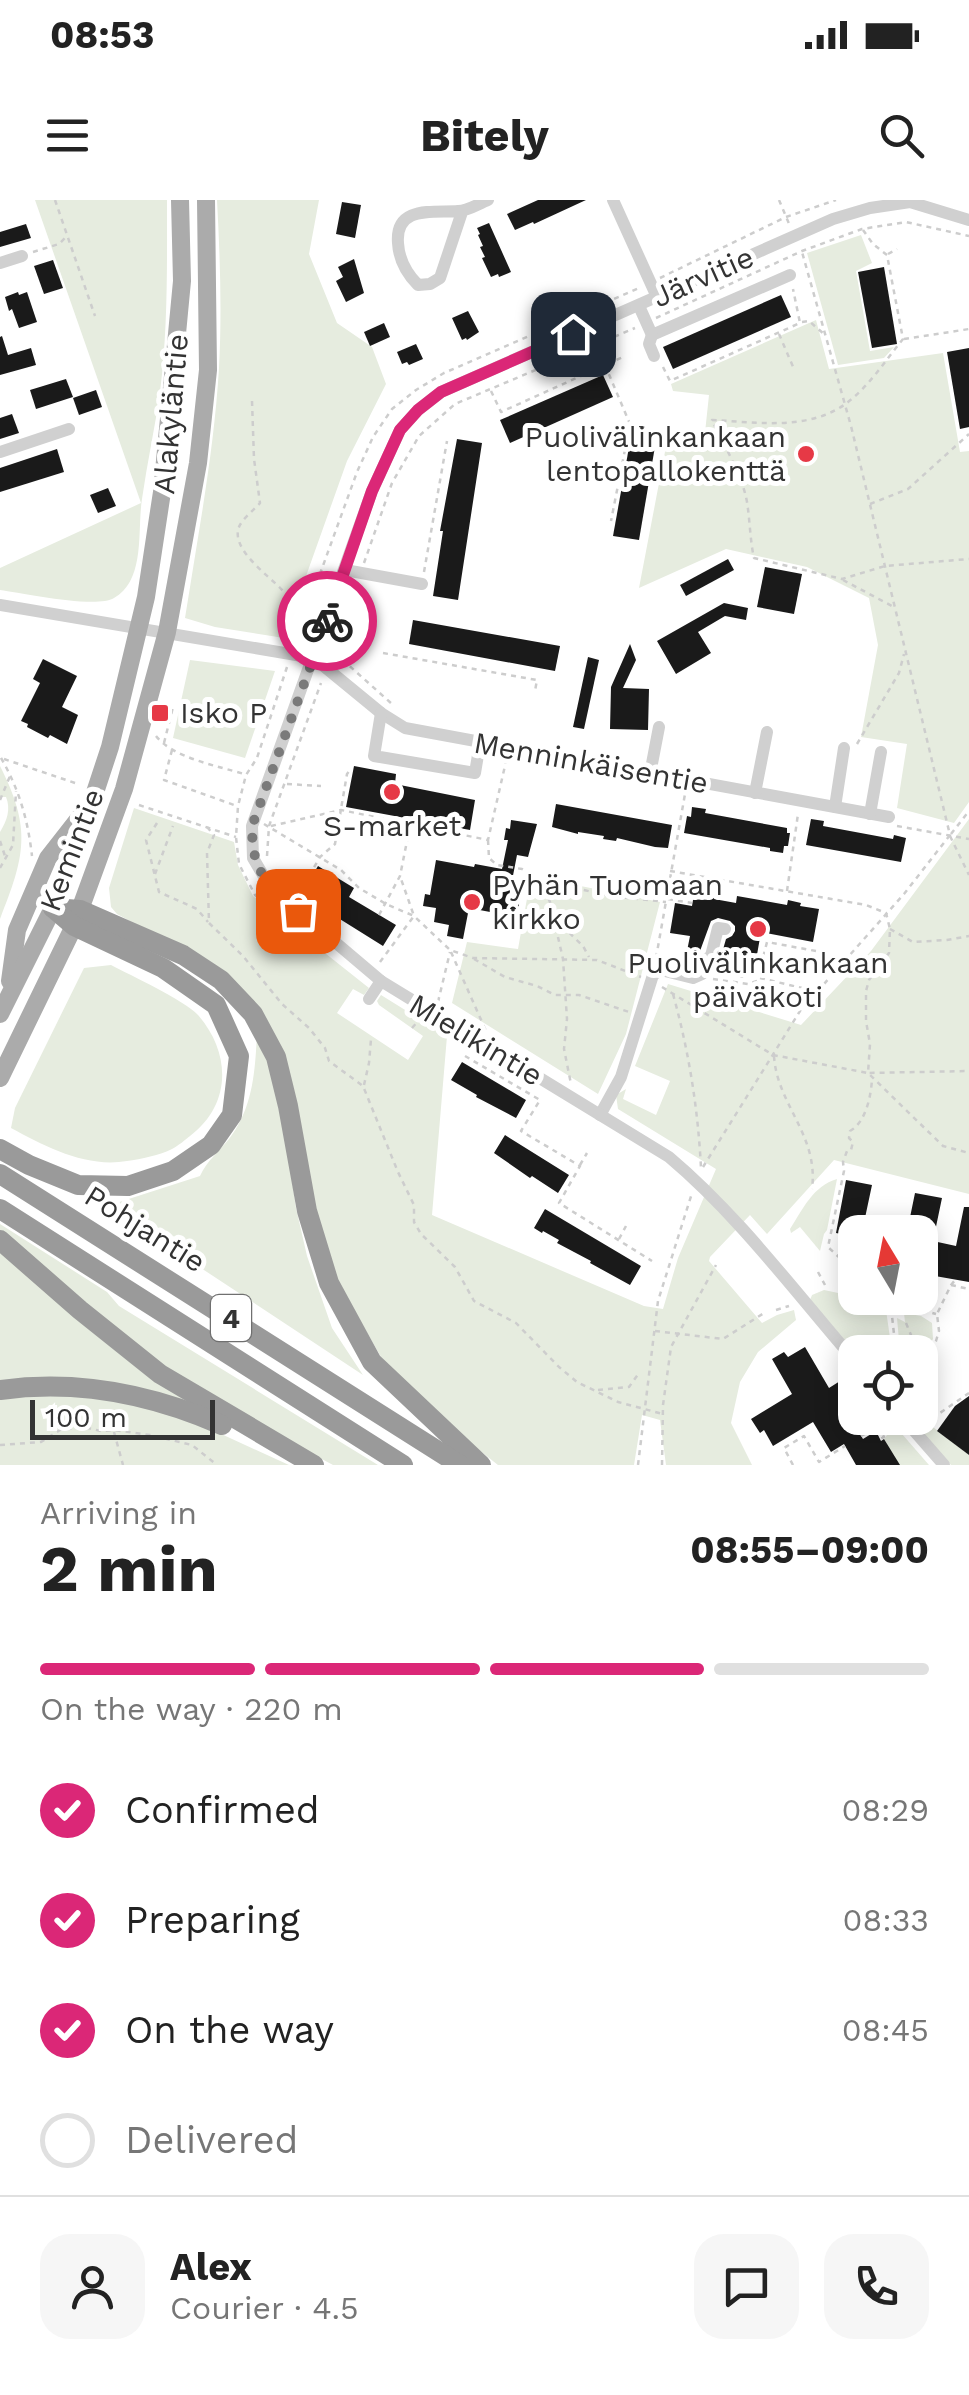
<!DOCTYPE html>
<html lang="en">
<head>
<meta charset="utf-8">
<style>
  :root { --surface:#fff; --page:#f6f6f6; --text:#222; --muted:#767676; --line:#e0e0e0; --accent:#db2777 }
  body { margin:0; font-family:"Work Sans",sans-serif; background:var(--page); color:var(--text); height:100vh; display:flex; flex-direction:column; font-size:38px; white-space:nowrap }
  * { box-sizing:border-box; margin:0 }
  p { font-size:32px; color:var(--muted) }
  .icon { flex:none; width:55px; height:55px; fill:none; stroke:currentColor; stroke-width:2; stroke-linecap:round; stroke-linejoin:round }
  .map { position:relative; height:1265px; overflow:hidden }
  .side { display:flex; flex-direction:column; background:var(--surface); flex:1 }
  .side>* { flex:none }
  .needle { width:65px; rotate:350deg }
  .controls { position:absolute; left:838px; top:1015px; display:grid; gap:20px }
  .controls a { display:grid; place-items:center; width:100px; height:100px; border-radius:20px; background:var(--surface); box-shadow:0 5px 25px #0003; font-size:50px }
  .scale { position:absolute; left:30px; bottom:25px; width:185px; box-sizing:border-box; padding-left:10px; border:5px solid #333; border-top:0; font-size:28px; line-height:35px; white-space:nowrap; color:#333; -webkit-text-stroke:8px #fff; paint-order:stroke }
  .pin { position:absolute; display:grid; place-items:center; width:85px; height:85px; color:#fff; margin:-42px; border-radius:20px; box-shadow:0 5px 15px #0006 }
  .courier { position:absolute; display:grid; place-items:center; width:100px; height:100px; margin:-50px; border:8px solid #db2777; border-radius:50%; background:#fff; color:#222; box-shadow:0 2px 12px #0007 }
  .head em { font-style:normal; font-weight:700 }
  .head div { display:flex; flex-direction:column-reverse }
  .head { display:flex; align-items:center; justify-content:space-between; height:170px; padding:0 40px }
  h1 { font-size:65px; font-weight:700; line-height:75px }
  .bar { display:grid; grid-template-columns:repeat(4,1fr); gap:15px 10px; align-content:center; height:120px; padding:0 40px }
  .bar i { height:12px; border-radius:8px; background:var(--line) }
  .bar .current { background:var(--accent) }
  .bar p { grid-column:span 4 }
  .line { display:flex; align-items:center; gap:25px; padding:0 40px; border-top:2px solid var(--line) }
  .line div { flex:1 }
  .round { display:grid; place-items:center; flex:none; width:105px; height:105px; border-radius:30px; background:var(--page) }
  ol { padding:0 40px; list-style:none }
  li { display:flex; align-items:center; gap:30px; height:110px }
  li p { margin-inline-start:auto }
  li .icon { padding:10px; border-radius:50%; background:var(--accent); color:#fff; stroke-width:4 }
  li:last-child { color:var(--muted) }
  li i { width:55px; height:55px; border:5px solid var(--line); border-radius:50% }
  .status { display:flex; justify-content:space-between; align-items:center; height:70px; padding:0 50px; background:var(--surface); direction:ltr }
  .status svg { height:28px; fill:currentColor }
  header { display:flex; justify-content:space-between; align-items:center; height:130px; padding:0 40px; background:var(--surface); font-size:45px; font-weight:700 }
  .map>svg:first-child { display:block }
  .green { fill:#e6ecdf }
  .building { fill:#1a1a1a }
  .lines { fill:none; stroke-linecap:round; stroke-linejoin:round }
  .path { stroke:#cdcdcd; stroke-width:2.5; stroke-dasharray:5 5; stroke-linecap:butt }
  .minor { stroke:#d0d0d0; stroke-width:12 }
  .major { stroke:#ababab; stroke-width:18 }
  .highway { stroke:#9a9a9a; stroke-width:20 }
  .done { stroke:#7a7a7a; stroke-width:10; stroke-dasharray:0 18 }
  .route { stroke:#db2777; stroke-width:12 }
  .poi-dot { fill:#e63946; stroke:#fff; stroke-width:4 }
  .labels { text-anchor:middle; stroke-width:10; stroke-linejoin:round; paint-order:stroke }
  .shield { fill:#fff; stroke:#707070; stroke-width:2.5 }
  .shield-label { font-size:28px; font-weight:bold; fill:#333 }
  .street-label { font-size:30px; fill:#333; stroke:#fff }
  .poi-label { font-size:30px; fill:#333; stroke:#fff; text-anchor:start }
</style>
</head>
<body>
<div class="status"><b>08:53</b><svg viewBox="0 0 49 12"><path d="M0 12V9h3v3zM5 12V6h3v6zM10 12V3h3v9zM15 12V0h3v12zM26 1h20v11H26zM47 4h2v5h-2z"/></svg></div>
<header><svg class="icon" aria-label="menu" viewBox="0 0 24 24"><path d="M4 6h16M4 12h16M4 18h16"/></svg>Bitely<svg class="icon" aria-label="search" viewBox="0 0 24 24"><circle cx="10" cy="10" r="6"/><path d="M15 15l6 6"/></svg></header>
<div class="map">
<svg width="969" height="1265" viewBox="0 0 969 1265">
  <rect width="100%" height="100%" fill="#fff"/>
  <!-- green -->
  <g class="green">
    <path d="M35,0H167C167,64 168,129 160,192C155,228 147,263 142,299C137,330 146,380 114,398C96,409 23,393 0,390V368L141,303Z"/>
    <path d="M217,0H319L309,54L337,123L372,147L386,184L347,261L284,438L215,427L185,418C198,335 214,252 219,168C222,112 220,56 217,0Z"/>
    <path d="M861,35L872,63L856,71L870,151L894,147L884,158L838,165L807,53Z"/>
    <path d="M816,120L829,169L943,153L960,252L969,251V602L954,623L897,608L907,544L861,537L878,445L869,398L807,367L726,349L639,388L668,236L704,242L709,195L673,191L671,184Z"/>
    <path d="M190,460L275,471L245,558L173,538Z"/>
    <path d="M0,566C32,629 25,656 0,719V632C7,621 11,609 6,597H0Z"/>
    <path d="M134,608L234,642L238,665L253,696L369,788L364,795L353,789L337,813L408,860L423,836L379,805L377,801L381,795L447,836L432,1015L644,1106L663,1109L678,1058L716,969L618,909L616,895L626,889L623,899L656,915L670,881L635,866L668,784L801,825L871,751L969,619V994L834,960L767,1034L750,1015L710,1057L709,1061L762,1123L777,1115L794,1110L796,1120L758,1152L740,1182L731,1223L752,1265H666L660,1220L642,1215L634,1265H498L430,1211L381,1157L337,1080L313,1009L282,853L209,764L117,714L111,707L109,688Z"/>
    <path d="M531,676L660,702L626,834L598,894L452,803L467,742L518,749Z"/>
    <path d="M111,765C132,776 184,800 198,815C231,853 232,904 190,936C185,940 178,946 172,949C160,955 141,959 127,961C86,968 46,947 11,928L15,908L84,768Z"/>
    <path d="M257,834L267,850L279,893L296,1008L307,1056L332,1128L363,1175L107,1006L200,976C207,961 219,951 229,939C253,908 255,872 257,834Z"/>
    <path d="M837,979L827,1030L824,1034L820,1051L800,1027L791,1033L790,1029C803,1009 813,986 837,979Z"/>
    <path d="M0,1024L107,1092L119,1106L378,1265H333L206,1197L124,1142L0,1034Z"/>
    <path d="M0,1049L207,1211L0,1185Z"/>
    <path d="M824,1090L885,1103L892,1152H855L810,1100L812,1095Z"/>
    <path d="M904,1113L921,1116L932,1123L933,1139L920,1158V1152H900L897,1118L905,1122Z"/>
    <path d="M54,1193L150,1206L193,1221L289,1265H0V1198Z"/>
    <path d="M884,1218H888L929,1265H899L894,1255L885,1246L887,1244L884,1239L890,1231Z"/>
    <path d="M929,1224L969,1255V1265H951L920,1230Z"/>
  </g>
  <!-- building -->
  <g class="building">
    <path d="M538,0H586L534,24L533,22L515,30L507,14Z"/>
    <path d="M342,2L361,5L355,38L336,34Z"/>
    <path d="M489,23L511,72L499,77L498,74L491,77L482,58L485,57L480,47L483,46L478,35L480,34L477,28Z"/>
    <path d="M26,24L31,38L0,47V32Z"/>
    <path d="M354,59L364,93L346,102L336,81L343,77L338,67Z"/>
    <path d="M53,60L63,88L44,94L34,66Z"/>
    <path d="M884,67L897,144L872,148L858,72Z"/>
    <path d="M18,92L19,95L27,92L37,122L19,128L12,109L9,111L5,97Z"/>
    <path d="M781,95L791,117L673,169L663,147Z"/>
    <path d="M468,111L479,132L467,140L466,138L462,140L452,118Z"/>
    <path d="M384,123L390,137L370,146L364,132Z"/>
    <path d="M2,136L8,155L31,148L36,165L0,175V137Z"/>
    <path d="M416,144L423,159L409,165L407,162L402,164L397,152Z"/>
    <path d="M969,148V227L960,229L947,152Z"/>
    <path d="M603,175L613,197L510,243L500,220Z"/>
    <path d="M66,179L73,197L36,209L30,190Z"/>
    <path d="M96,190L102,207L79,215L73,198Z"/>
    <path d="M12,214L19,233L0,239V218Z"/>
    <path d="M633,225L658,229L639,340L613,336Z"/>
    <path d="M457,239L482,243L458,400L433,396L443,331H440Z"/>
    <path d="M57,249L64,272L0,292V268Z"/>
    <path d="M108,288L116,306L98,313L90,295Z"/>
    <path d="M728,359L734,370L686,396L680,385Z"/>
    <path d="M765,367L802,374L794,414L757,407Z"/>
    <path d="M724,403L748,408L746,420L725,416L698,432L711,453L676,474L657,441Z"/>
    <path d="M413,420L560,446L555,471L409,444Z"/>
    <path d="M630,444L636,460L623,488L649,489L648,530L610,529L611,487Z"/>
    <path d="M588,457L599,460L584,529L573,527Z"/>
    <path d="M43,459L77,476L62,507L78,515L67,544L50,535L48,538L27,527L28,524L21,521L40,483L33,479Z"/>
    <path d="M354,566L396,574L395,584L475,600L470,630L346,607Z"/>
    <path d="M556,604L672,625L668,648L655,647L617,638L616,641L603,639L604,636L578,632V634L552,627Z"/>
    <path d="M692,607L706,609L705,613L787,628V633H790L788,646H784L783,653L770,651V648L684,633L687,616L691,617Z"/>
    <path d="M811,619L824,621L823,626L893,639L894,635L906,638L901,662L806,645Z"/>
    <path d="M511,620L537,624L528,657L517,655L509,696L520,698L517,717L469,708L463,739L447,736L449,725L434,722L436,708L423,706L425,694L430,695L436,660L474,667L475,664L502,669L508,640H504L506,628L510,629Z"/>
    <path d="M318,666L354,688L349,697L396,725L383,746L335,716L341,708L306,686Z"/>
    <path d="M695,688L716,691L714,699L736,703L737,696L787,705L788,700L801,703L800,706L819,709L813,742L761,732L755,766L751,765L749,772H746L745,778L722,774L723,768L718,767L726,739L732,736L735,731V726L730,721L718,718L711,721L700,751H687L690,736L670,733L675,703L692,706Z"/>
    <path d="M462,862L526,900L516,918L476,897L477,895L451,880Z"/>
    <path d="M505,935L569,975L558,993L532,976L530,978L494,953Z"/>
    <path d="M846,980L872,985L862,1032H855V1049L844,1047L846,1035L836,1033Z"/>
    <path d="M915,993L942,998L933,1041L956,1046L964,1007H969V1082L935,1076L930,1103L920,1101V1032H907Z"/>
    <path d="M545,1009L641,1066L630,1085L590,1063L591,1061L557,1043L559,1040L543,1031L542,1033L534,1028Z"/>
    <path d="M805,1147L829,1188L848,1176L855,1184V1226L863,1239L876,1231L881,1241L884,1239L900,1265H856L844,1244L831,1252L813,1222L773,1246L764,1230L760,1233L751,1219L792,1194L772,1159L784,1152L788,1157Z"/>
    <path d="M969,1196V1255L937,1231L955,1206Z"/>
  </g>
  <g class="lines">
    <!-- path -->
    <g class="path">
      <path d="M55,0L95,116"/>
      <path d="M779,0L790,26"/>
      <path d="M863,30L873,44L887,55L903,139C885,161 868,188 844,205C806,231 755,222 712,220C724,246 742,274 747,302C750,321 750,340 754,358L842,379L885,366L969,359"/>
      <path d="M33,52L59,44L66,37"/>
      <path d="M888,54L897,49"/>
      <path d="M660,78L786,17L836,0"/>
      <path d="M656,118L802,51L862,29L906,22L969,36"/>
      <path d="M802,122L809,121L824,134"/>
      <path d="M779,134L794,169"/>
      <path d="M904,139L969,129"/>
      <path d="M605,165L630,224L611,321"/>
      <path d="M663,167L670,181L800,123L793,89"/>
      <path d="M491,191L501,212L623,157"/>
      <path d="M252,201L254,259L260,303C254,310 242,319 239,327C230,350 271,377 283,391C290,399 296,408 302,418"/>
      <path d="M870,304L908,289L969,234"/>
      <path d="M364,363L392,283L419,236L455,204L635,128"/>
      <path d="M424,372L447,241"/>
      <path d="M843,380L892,406"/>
      <path d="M296,440L357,272L373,237L392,209L416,190L444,173L639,88"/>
      <path d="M335,453L392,504"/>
      <path d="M383,453L537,480L535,491"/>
      <path d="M330,457L356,384"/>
      <path d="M287,467L257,558L246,575L238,606L236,637L239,664L255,695L287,720"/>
      <path d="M156,536C173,558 218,566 244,574"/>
      <path d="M164,543L173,507"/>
      <path d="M857,544L899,473L904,454"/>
      <path d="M172,550L164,580L237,606"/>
      <path d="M1,558C19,589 28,620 32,656"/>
      <path d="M4,559L78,584"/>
      <path d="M287,584L321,586"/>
      <path d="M0,600L10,576"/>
      <path d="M139,605L236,637"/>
      <path d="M157,623L146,640L159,692L197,709L208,722"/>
      <path d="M264,624L341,670L359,688L386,704L414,716L450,750L473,758L597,760L641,777"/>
      <path d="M271,626L341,610L488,640L507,557"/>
      <path d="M897,626L969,639"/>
      <path d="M207,627L214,635L207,653L209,723L243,756L282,804L309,828L325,848L329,861L363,886L398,972L414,1005V1022L421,1034L455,1067L474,1101L516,1123L559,1167L577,1182L618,1202L663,1214"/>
      <path d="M951,634L969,611"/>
      <path d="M950,636L969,675"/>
      <path d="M488,640L489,658L497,665L522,669L540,680L610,696L666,702"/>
      <path d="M0,641L6,659"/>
      <path d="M267,656L269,626L321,483"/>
      <path d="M0,668L13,645L16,591"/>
      <path d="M670,671L866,705L886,713L890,729L889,753L869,780L866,791V821L870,844L868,873L969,871"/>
      <path d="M155,674L173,626"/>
      <path d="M540,680L550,702L563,759L567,819L564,849L571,884"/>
      <path d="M787,691L798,614"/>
      <path d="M299,693L320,657L335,644L347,574L351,569"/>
      <path d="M668,699L692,703"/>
      <path d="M379,715L400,676L410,626"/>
      <path d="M555,719L583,746L589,757"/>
      <path d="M890,729L913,742L947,740L969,736"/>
      <path d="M451,752L486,831"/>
      <path d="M656,758L685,594"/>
      <path d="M474,759L505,777L537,786L555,795H579L629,812"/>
      <path d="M380,762L414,716L400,676"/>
      <path d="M760,778L802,788L815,794"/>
      <path d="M713,779L748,784L757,781L767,742L816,751"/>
      <path d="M662,787L773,855L868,873L943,946L969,953"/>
      <path d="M673,794C689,852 698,909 701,968"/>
      <path d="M438,802L450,752"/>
      <path d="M412,828L420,819"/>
      <path d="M465,856L540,900L521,931L580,966L559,1003L652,1061"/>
      <path d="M774,856C777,905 819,935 812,989"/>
      <path d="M364,885L369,863L371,839"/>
      <path d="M580,965L587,953"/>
      <path d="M703,967L800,811L904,694L950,635L851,226L802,52"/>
      <path d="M619,1039L626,1026"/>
      <path d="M818,1072L825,1085"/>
      <path d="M855,1072L828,1047L844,971L843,962L847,951L851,950L853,942L849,938L850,931C866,922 871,896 872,879"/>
      <path d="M951,1085L969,1089"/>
      <path d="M885,1098L891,1102L936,1114"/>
      <path d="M890,1098L896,1152"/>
      <path d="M776,1110L789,1106"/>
      <path d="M906,1123L918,1152"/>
      <path d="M655,1131L723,1139L764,1113"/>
      <path d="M920,1167L936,1141L939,1131L937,1114L951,1085L956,1079"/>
      <path d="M598,1190L629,1187L639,1173"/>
      <path d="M873,1218L884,1237L880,1239"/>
      <path d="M924,1224L969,1193"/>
      <path d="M114,1232L123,1265"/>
      <path d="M861,1236L877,1227"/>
      <path d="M0,1245L41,1242L60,1230L83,1227L101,1231L114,1230L150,1235L192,1245L217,1265"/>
      <path d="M638,1265L658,1101L692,993"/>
      <path d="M662,1265L663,1205L671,1147L716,1065"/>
      <path d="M793,1265L784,1248L804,1236L819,1262L845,1246"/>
    </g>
    <!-- minor -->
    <g class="minor">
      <path d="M613,0L657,97"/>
      <path d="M462,12L440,78L430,84L418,85C406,73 399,60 398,43C395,5 434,13 458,11C468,11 478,4 488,0"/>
      <path d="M0,63L22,56"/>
      <path d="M639,106L652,135L790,75"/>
      <path d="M652,135L649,144L654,156"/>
      <path d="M0,252L69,229"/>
      <path d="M345,370L422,384"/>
      <path d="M0,405L314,458L381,513L405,528L889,617"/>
      <path d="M381,513L374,556L475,573L480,543"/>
      <path d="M650,574L659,527"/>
      <path d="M755,593L767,532"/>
      <path d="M835,607L844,548"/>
      <path d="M870,614L881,552"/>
      <path d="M702,762L711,756L718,728L725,729"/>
      <path d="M369,799L381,781"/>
      <path d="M600,915L621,877L653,775C671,764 681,758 702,762L704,769L702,774L693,778L661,770"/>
      <path d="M855,1161C795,1092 739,1016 669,957L381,781L270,687L253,658L252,626L372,291L400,230L418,210L441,192L833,19L870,8L910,2L969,20"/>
      <path d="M903,1218L944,1265"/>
    </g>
    <!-- major -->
    <g class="major">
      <path d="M10,781L17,730L48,658L84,612"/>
      <path d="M0,814L53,708L79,641L110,547L146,397L162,292L182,81L180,0"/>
      <path d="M0,878L74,726L124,589L167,432L198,263L208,170L206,0"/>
    </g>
    <!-- highway -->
    <g class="highway">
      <path d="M53,708L80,710L183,755L221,780L253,814L276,857L288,906L307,1011L329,1083L372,1162L481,1265"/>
      <path d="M0,949L29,965L78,985L128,986L173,971L211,945L232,915L239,856L216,805L163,768L74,726L53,708"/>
      <path d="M0,974L460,1265"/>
      <path d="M0,1009L403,1265"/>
      <path d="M0,1040L80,1110L160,1174L314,1265"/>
      <path d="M0,1190C77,1179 151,1194 222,1225"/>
    </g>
  </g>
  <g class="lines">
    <!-- done -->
    <path class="done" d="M298,711C265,683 252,671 252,626L327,421"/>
    <!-- route -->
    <path class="route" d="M327,421L372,291L400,230L418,210L441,192L573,134"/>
  </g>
  <!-- markers -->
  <g class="poi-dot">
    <circle cx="806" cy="254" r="10"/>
    <rect x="150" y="503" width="20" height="20" rx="5"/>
    <circle cx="392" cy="592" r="10"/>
    <circle cx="472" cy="702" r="10"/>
    <circle cx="758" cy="729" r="10"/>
  </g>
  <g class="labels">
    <!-- shield labels -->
    <rect class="shield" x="211" y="1095" width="40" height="46" rx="8"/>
    <g class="shield-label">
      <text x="231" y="1128">4</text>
    </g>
    <!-- street labels -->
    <g class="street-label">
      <text transform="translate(703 77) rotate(-24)" y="10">Järvitie</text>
      <text transform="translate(171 214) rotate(-85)" y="10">Alakyläntie</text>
      <text transform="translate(591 563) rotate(10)" y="10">Menninkäisentie</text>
      <text transform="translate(72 650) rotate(-69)" y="10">Kemintie</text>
      <text transform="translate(476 840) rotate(31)" y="10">Mielikintie</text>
      <text transform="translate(145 1029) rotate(32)" y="10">Pohjantie</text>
    </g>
    <!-- poi labels -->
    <g class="poi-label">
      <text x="786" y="247" text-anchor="end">Puolivälinkankaan<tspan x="786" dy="34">lentopallokenttä</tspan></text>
      <text x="180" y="523">Isko P</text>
      <text x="392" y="636" text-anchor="middle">S-market</text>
      <text x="492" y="695">Pyhän Tuomaan<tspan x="492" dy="34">kirkko</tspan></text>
      <text x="758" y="773" text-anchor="middle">Puolivälinkankaan<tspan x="758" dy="34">päiväkoti</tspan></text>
    </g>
  </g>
</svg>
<div class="controls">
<a><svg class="needle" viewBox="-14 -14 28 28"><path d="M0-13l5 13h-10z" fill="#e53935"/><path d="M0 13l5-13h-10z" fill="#767676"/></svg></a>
<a><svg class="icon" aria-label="locate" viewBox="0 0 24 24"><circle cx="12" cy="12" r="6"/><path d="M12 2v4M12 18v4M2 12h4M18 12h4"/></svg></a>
</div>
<div class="scale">100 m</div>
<div class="pin" style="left:298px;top:711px;background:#ea580c"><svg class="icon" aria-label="bag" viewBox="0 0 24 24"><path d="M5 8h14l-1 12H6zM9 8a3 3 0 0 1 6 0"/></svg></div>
<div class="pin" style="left:573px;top:134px;background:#1f2937"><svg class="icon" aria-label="home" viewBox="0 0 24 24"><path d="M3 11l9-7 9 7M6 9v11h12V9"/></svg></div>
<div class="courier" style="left:327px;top:421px"><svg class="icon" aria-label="bike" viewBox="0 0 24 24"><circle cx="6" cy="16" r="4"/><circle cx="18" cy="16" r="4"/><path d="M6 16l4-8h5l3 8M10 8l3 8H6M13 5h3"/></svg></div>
</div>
<section class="side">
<div class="head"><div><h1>2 min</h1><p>Arriving in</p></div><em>08:55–09:00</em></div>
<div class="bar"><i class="current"></i><i class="current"></i><i class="current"></i><i></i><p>On the way · 220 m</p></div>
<ol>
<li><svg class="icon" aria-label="check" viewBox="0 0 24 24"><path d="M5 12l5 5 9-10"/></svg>Confirmed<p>08:29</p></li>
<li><svg class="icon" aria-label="check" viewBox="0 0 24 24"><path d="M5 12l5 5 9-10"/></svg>Preparing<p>08:33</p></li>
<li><svg class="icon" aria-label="check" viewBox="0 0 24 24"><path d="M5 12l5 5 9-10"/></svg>On the way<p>08:45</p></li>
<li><i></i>Delivered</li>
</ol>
<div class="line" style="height:180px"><a class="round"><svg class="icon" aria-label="person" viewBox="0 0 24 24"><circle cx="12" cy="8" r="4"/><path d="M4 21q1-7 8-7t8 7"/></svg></a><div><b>Alex</b><p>Courier · 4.5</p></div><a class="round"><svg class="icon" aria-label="chat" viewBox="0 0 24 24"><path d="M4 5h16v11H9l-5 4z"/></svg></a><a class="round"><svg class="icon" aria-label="phone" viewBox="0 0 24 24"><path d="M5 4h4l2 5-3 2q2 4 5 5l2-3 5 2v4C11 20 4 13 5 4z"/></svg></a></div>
</section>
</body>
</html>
